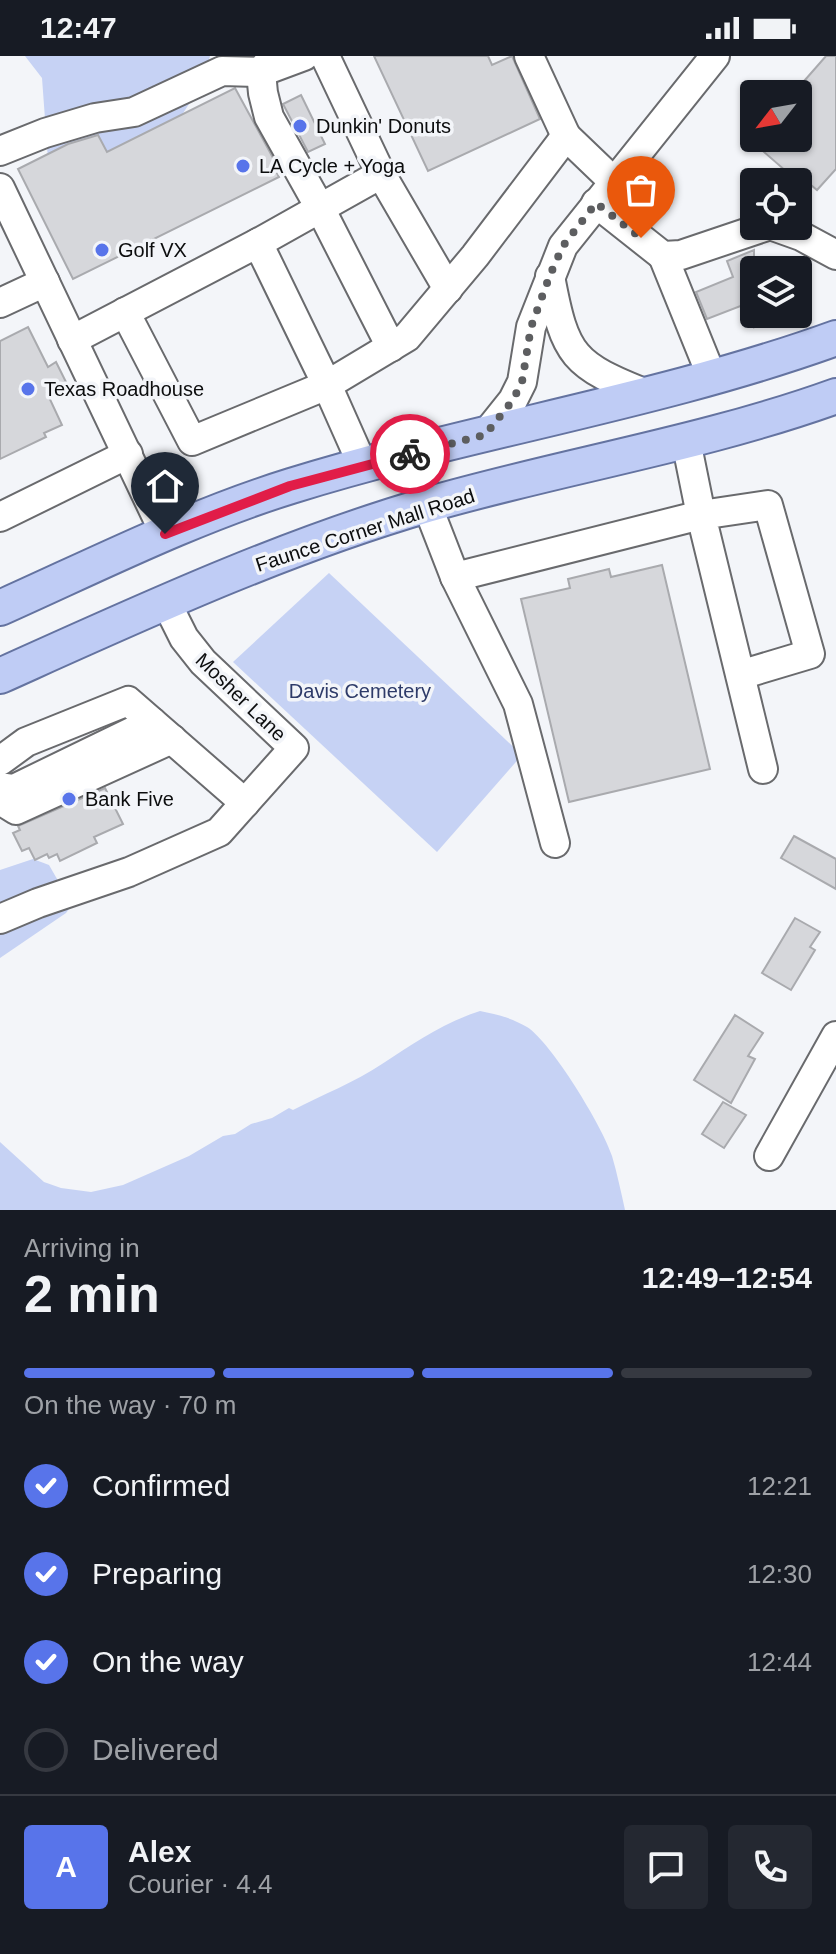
<!DOCTYPE html>
<html lang="en">
<head>
<meta charset="utf-8">
<style>
  :root { --surface:#171b24; --page:#242831; --text:#f1f3f6; --muted:#9ea1a6; --line:#363941; --accent:#5874ea }
  body { margin:0; font-family:Arial,sans-serif; background:var(--page); color:var(--text); height:100vh; display:flex; flex-direction:column; font-size:30px; white-space:nowrap }
  * { box-sizing:border-box; margin:0 }
  p { font-size:26px; color:var(--muted) }
  .icon { flex:none; width:44px; height:44px; fill:none; stroke:currentColor; stroke-width:2; stroke-linecap:round; stroke-linejoin:round }
  .map { position:relative; height:1154px; overflow:hidden }
  .details { display:flex; flex-direction:column; background:var(--surface); flex:1 }
  .details>* { flex:none }
  .needle { width:52px; rotate:239deg }
  .controls { position:absolute; left:740px; top:24px; display:grid; gap:16px }
  .controls a { display:grid; place-items:center; width:72px; height:72px; border-radius:8px; background:var(--surface); box-shadow:0 2px 6px #0004; font-size:40px }
  .pin { position:absolute; display:grid; place-items:center; width:68px; height:68px; color:#fff; margin:-82px -34px; border-radius:50% 50% 50% 0; rotate:-45deg; box-shadow:0 0 8px #0007 }
  .pin .icon { rotate:45deg }
  .courier { position:absolute; display:grid; place-items:center; width:80px; height:80px; margin:-40px; border:6px solid #e11d48; border-radius:50%; background:#fff; color:#222; box-shadow:0 2px 10px #0007 }
  .headline em { font-style:normal; font-weight:800 }
  .headline div { display:flex; flex-direction:column-reverse }
  .headline { display:flex; align-items:center; justify-content:space-between; height:136px; padding:0 24px }
  h1 { font-size:52px; font-weight:800; line-height:60px }
  .bar { display:grid; grid-template-columns:repeat(4,1fr); gap:12px 8px; align-content:center; height:96px; padding:0 24px }
  .bar i { height:10px; border-radius:6px; background:var(--line) }
  .bar .active { background:var(--accent) }
  .bar p { grid-column:span 4 }
  .line { display:flex; align-items:center; gap:20px; padding:0 24px; border-top:2px solid var(--line) }
  .line div { flex:1 }
  .round { display:grid; place-items:center; flex:none; width:84px; height:84px; border-radius:8px; background:var(--page) }
  ol { padding:0 24px; list-style:none }
  li { display:flex; align-items:center; gap:24px; height:88px }
  li p { margin-inline-start:auto }
  li .icon { padding:8px; border-radius:50%; background:var(--accent); color:#fff; stroke-width:4 }
  li:last-child { color:var(--muted) }
  li i { width:44px; height:44px; border:4px solid var(--line); border-radius:50% }
  .status { display:flex; justify-content:space-between; align-items:center; height:56px; padding:0 40px; background:var(--surface); direction:ltr }
  .status svg { height:22px; fill:currentColor }
  .map>svg:first-child { display:block }
  .green { fill:#c6d2f4 }
  .building { fill:#d6d7db; stroke:#a9aaae; stroke-width:2 }
  .lines { fill:none; stroke-linecap:round; stroke-linejoin:round }
  .minor-casing { stroke:#696a6d; stroke-width:32 }
  .major-casing { stroke:#6473a0; stroke-width:38 }
  .minor { stroke:#fff; stroke-width:28 }
  .major { stroke:#bfccf5; stroke-width:34 }
  .done { stroke:#5d5e60; stroke-width:8; stroke-dasharray:0 14.4 }
  .route { stroke:#e11d48; stroke-width:10 }
  .poi-dot { fill:#5874ea; stroke:#f3f5f9; stroke-width:3 }
  .labels { text-anchor:middle; stroke-width:7; stroke-linejoin:round; paint-order:stroke }
  .poi-label { font-size:20px; fill:#0c0d0e; stroke:#f3f5f9; text-anchor:start }
  .street-label { font-size:20px; fill:#0c0d0e; stroke:#f3f5f9 }
  .park-label { font-size:20px; fill:#2e3b69; stroke:#f3f5f9 }
</style>
</head>
<body>
<div class="status"><b>12:47</b><svg viewBox="0 0 49 12"><path d="M0 12V9h3v3zM5 12V6h3v6zM10 12V3h3v9zM15 12V0h3v12zM26 1h20v11H26zM47 4h2v5h-2z"/></svg></div>
<div class="map">
<svg width="836" height="1154" viewBox="0 0 836 1154">
  <rect width="100%" height="100%" fill="#f3f5f9"/>
  <!-- green -->
  <g class="green">
    <path d="M25,0H210C201,39 173,69 152,104H48L42,22Z"/>
    <path d="M329,517L522,699L437,796L233,606Z"/>
    <path d="M33,803L49,809L72,849L66,857L0,902V814Z"/>
    <path d="M480,955C496,958 512,962 527,971C551,986 603,1071 612,1100C617,1117 621,1136 625,1154H0V1086L44,1126L61,1132L91,1136L123,1129L189,1100L223,1080L235,1078L251,1068L272,1062L289,1052L293,1054C322,1039 355,1026 382,1008C414,987 443,967 480,955Z"/>
  </g>
  <!-- building -->
  <g class="building">
    <path d="M374,0H488L492,9L512,0L540,63L428,115Z"/>
    <path d="M826,0H836V113L817,134L799,119L795,123L748,82H798V32Z"/>
    <path d="M235,32L278,111L275,113L279,121L73,223L18,113L68,88L98,79L107,96Z"/>
    <path d="M301,39L325,88L308,96L283,48Z"/>
    <path d="M754,194V272L743,249L707,263L696,236L733,221L727,205Z"/>
    <path d="M28,271L48,311L56,306L67,328L47,337L62,369L44,377L46,381L0,403V285Z"/>
    <path d="M662,509L710,713L569,746L521,543L570,532L568,523L609,513L611,521Z"/>
    <path d="M105,732L123,768L94,781L97,787L60,805L57,798L49,802L47,798L35,804L29,792L22,795L13,777L20,774L18,770Z"/>
    <path d="M794,780L836,803V833L781,802Z"/>
    <path d="M795,862L820,876L810,891L815,894L791,934L762,917Z"/>
    <path d="M735,959L763,977L748,1000L755,1003L731,1047L694,1024Z"/>
    <path d="M723,1046L746,1059L724,1092L702,1078Z"/>
  </g>
  <g class="lines">
    <!-- minor casing -->
    <g class="minor-casing">
      <g id="minor">
        <path d="M273,0L261,16L263,37L269,61L320,152L391,291"/>
        <path d="M325,0L381,118"/>
        <path d="M529,0L566,80"/>
        <path d="M0,95L45,77L95,62L134,56L222,15L261,16L304,0"/>
        <path d="M0,132L165,478"/>
        <path d="M596,147L663,200L681,199L767,170"/>
        <path d="M773,170L801,180L836,199"/>
        <path d="M258,187L381,118L448,233"/>
        <path d="M663,200L712,321"/>
        <path d="M550,220C565,301 573,309 649,339"/>
        <path d="M0,247L45,226"/>
        <path d="M125,256L192,385L327,329L407,281L475,200L566,80L614,126"/>
        <path d="M72,284L258,187L327,329L363,410"/>
        <path d="M485,379L513,344L522,326L531,271L563,190L715,0"/>
        <path d="M427,449L455,521L518,648L555,787"/>
        <path d="M0,461L128,398"/>
        <path d="M455,521L701,459L686,385"/>
        <path d="M740,619L810,598L768,449L701,459L763,713"/>
        <path d="M0,705L26,686L128,645L245,747"/>
        <path d="M0,731L14,733L152,666"/>
        <path d="M0,744L16,754L172,683"/>
        <path d="M0,863L38,847L129,816L219,776L294,692L203,606L184,582L166,546"/>
        <path d="M769,1100L836,980"/>
      </g>
    </g>
    <!-- major casing -->
    <g class="major-casing">
      <g id="major">
        <path d="M0,552C96,509 191,461 291,430C471,374 659,346 836,282"/>
        <path d="M0,620C140,557 280,492 427,449C562,410 703,388 836,340"/>
      </g>
    </g>
    <!-- minor -->
    <use href="#minor" class="minor"/>
    <!-- major -->
    <use href="#major" class="major"/>
  </g>
  <g class="lines">
    <!-- done -->
    <path class="done" d="M410,398L485,379L513,344L522,326L531,271L550,219L563,190L596,147L641,182"/>
    <!-- route -->
    <path class="route" d="M165,478L290,430L410,398"/>
  </g>
  <!-- markers -->
  <g class="poi-dot">
    <circle cx="300" cy="70" r="8"/>
    <circle cx="243" cy="110" r="8"/>
    <circle cx="102" cy="194" r="8"/>
    <circle cx="28" cy="333" r="8"/>
    <circle cx="69" cy="743" r="8"/>
  </g>
  <g class="labels">
    <!-- poi labels -->
    <g class="poi-label">
      <text x="316" y="77">Dunkin' Donuts</text>
      <text x="259" y="117">LA Cycle + Yoga</text>
      <text x="118" y="201">Golf VX</text>
      <text x="44" y="340">Texas Roadhouse</text>
      <text x="85" y="750">Bank Five</text>
    </g>
    <!-- street labels -->
    <g class="street-label">
      <text transform="translate(365 474) rotate(-18)" y="7">Faunce Corner Mall Road</text>
      <text transform="translate(241 641) rotate(44)" y="7">Mosher Lane</text>
    </g>
    <!-- park labels -->
    <g class="park-label">
      <text x="360" y="642">Davis Cemetery</text>
    </g>
  </g>
</svg>
<div class="controls">
<a><svg class="needle" viewBox="-14 -14 28 28"><path d="M0-13l5 13h-10z" fill="#e53935"/><path d="M0 13l5-13h-10z" fill="#9ea1a6"/></svg></a>
<a><svg class="icon" aria-label="locate" viewBox="0 0 24 24"><circle cx="12" cy="12" r="6"/><path d="M12 2v4M12 18v4M2 12h4M18 12h4"/></svg></a>
<a><svg class="icon" aria-label="layers" viewBox="0 0 24 24"><path d="M12 4l9 5-9 5-9-5zM3 14l9 5 9-5"/></svg></a>
</div>
<div class="pin" style="left:641px;top:182px;background:#ea580c"><svg class="icon" aria-label="bag" viewBox="0 0 24 24"><path d="M5 8h14l-1 12H6zM9 8a3 3 0 0 1 6 0"/></svg></div>
<div class="pin" style="left:165px;top:478px;background:#1f2937"><svg class="icon" aria-label="home" viewBox="0 0 24 24"><path d="M3 11l9-7 9 7M6 9v11h12V9"/></svg></div>
<div class="courier" style="left:410px;top:398px"><svg class="icon" aria-label="bike" viewBox="0 0 24 24"><circle cx="6" cy="16" r="4"/><circle cx="18" cy="16" r="4"/><path d="M6 16l4-8h5l3 8M10 8l3 8H6M13 5h3"/></svg></div>
</div>
<section class="details">
<div class="headline"><div><h1>2 min</h1><p>Arriving in</p></div><em>12:49–12:54</em></div>
<div class="bar"><i class="active"></i><i class="active"></i><i class="active"></i><i></i><p>On the way · 70 m</p></div>
<ol>
<li><svg class="icon" aria-label="check" viewBox="0 0 24 24"><path d="M5 12l5 5 9-10"/></svg>Confirmed<p>12:21</p></li>
<li><svg class="icon" aria-label="check" viewBox="0 0 24 24"><path d="M5 12l5 5 9-10"/></svg>Preparing<p>12:30</p></li>
<li><svg class="icon" aria-label="check" viewBox="0 0 24 24"><path d="M5 12l5 5 9-10"/></svg>On the way<p>12:44</p></li>
<li><i></i>Delivered</li>
</ol>
<div class="line" style="height:144px"><b class="round" style="background:var(--accent);color:#fff">A</b><div><b>Alex</b><p>Courier · 4.4</p></div><a class="round"><svg class="icon" aria-label="chat" viewBox="0 0 24 24"><path d="M4 5h16v11H9l-5 4z"/></svg></a><a class="round"><svg class="icon" aria-label="phone" viewBox="0 0 24 24"><path d="M5 4h4l2 5-3 2q2 4 5 5l2-3 5 2v4C11 20 4 13 5 4z"/></svg></a></div>
</section>
</body>
</html>
